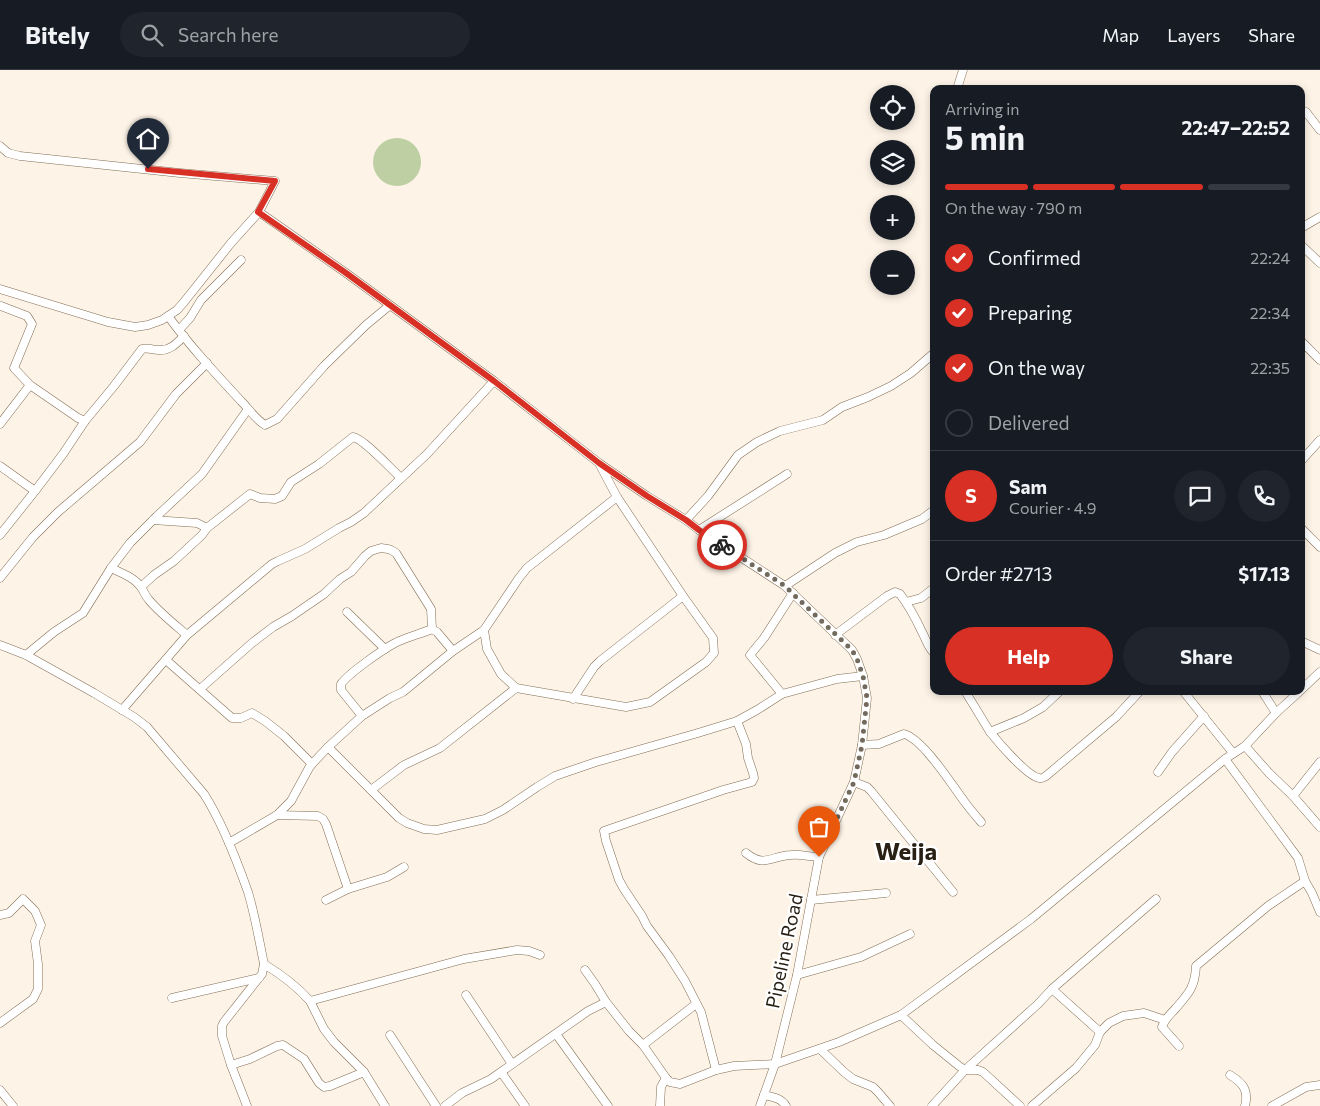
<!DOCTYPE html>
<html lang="en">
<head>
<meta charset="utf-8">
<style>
  :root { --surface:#171b24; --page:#20242c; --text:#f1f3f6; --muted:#9ea1a6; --line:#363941; --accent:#d93025 }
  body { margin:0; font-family:Commissioner,sans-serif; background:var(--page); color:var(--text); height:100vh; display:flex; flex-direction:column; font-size:19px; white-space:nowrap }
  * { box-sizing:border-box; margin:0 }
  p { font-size:16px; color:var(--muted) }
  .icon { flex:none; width:28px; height:28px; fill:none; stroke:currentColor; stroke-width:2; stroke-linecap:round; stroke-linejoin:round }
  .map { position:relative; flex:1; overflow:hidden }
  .drawer { position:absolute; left:930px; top:15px; width:375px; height:610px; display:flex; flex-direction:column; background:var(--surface); border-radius:10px; box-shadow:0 2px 8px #0003 }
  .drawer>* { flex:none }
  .fabs { position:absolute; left:870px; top:15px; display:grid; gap:10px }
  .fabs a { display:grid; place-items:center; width:45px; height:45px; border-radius:50%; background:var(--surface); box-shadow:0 2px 8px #0003; font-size:25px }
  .pin { position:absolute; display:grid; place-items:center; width:42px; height:42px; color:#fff; margin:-51px -21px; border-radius:50% 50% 50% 0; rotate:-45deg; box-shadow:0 0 5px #0007 }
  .pin .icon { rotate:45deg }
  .courier { position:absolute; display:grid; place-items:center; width:50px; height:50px; margin:-25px; border:4px solid #d93025; border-radius:50%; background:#fff; color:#222; box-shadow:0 1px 6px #0007 }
  .summary em { font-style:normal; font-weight:700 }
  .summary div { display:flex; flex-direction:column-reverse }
  .summary { display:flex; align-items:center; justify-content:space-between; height:85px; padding:0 15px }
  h1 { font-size:32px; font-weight:700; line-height:38px }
  .bar { display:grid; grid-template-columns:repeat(4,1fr); gap:8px 5px; align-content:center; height:60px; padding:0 15px }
  .bar i { height:6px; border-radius:4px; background:var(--line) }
  .bar .selected { background:var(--accent) }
  .bar p { grid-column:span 4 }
  .line { display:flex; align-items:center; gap:12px; padding:0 15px; border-top:1px solid var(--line) }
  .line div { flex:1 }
  .round { display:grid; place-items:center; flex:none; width:52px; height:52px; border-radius:26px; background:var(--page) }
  ol { padding:0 15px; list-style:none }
  li { display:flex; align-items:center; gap:15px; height:55px }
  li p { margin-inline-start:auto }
  li .icon { padding:5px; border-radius:50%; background:var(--accent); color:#fff; stroke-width:4 }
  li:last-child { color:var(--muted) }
  li i { width:28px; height:28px; border:2px solid var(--line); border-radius:50% }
  .cta { display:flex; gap:10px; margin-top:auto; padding:10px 15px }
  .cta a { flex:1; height:58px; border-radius:30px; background:var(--accent); color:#fff; font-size:20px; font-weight:700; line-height:58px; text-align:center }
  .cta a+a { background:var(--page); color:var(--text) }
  header { display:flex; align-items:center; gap:30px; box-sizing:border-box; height:70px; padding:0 25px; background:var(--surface); border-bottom:1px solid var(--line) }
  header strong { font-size:24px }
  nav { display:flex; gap:28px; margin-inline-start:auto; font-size:18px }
  .search { width:350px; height:45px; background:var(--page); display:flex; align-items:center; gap:12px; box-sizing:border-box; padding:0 18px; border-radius:28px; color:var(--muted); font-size:19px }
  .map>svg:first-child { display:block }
  .green { fill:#bdcfa3 }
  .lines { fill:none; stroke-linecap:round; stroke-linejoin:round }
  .minor-casing { stroke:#836e54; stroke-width:9 }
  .minor { stroke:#fff; stroke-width:8 }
  .done { stroke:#736a5e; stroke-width:5; stroke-dasharray:0 9 }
  .route { stroke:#d93025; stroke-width:6 }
  .labels { text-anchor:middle; stroke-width:4.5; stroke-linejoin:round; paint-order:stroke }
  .street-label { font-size:19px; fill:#292015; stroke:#fff }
  .district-label { font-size:24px; font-weight:bold; fill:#292015; stroke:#fff }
</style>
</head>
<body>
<header>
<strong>Bitely</strong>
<div class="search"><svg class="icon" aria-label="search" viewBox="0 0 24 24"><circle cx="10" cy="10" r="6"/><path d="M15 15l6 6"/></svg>Search here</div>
<nav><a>Map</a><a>Layers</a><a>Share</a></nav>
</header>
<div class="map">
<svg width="1320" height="1036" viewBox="0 0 1320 1036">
  <rect width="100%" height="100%" fill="#fdf3e7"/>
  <!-- green -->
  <circle class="green" cx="397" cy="92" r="24"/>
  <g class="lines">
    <!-- minor casing -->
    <g class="minor-casing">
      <g id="minor">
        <path d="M957,19L963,0"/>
        <path d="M1306,42L1320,60"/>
        <path d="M0,76L8,83L20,86L180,103L275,111L259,142L231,173L184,232L177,240L162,250L148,255L135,257L108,252L0,219"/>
        <path d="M259,142L346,203L494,311L599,393L647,426L686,450L699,460L785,516L852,580L857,589L863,606L867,628L862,675L854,712L819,787L797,905L775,994L760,1036"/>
        <path d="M1301,158L1320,147"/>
        <path d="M1301,175L1320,193"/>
        <path d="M1,236L27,246L32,254L14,298L30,315L78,348L85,351"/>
        <path d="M168,246C190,276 215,303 241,331C249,339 255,349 265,355L277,349L324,296L366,255L389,236"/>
        <path d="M179,260L190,248L201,230L241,190"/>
        <path d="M1301,271L1320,290"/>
        <path d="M0,354L30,315"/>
        <path d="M1301,391L1320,370"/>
        <path d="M0,396L35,421"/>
        <path d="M153,450L197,453L207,458"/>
        <path d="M686,450L708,426L738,385L757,372L780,361L823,350L842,337L868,327L891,316L911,303L934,283"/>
        <path d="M1301,458L1320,477"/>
        <path d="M699,460L787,404"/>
        <path d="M0,465L35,421L63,384L85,351L114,316L142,279C148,277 152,280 159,280C170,281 177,273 184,266"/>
        <path d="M111,498C121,503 134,507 141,517C144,521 145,526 149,530C160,543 174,554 187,565"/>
        <path d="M0,508L33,467L58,442L140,372L176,324L207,293"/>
        <path d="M785,516L835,483L857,472L884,465L922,449L934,440"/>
        <path d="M141,517L154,505L174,491L202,465L207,458L250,424L260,428L275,429L282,426L291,412L319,394L353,367C364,369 391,399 401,408"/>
        <path d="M906,532L921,528L934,518"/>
        <path d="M347,542L385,579"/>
        <path d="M484,560L487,579L501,604L516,618L626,637L650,632L706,592L714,583L713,568L683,526L617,427L600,395"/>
        <path d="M835,565L887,526L895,522L900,524C909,536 916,549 922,562C927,571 927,576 934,583"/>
        <path d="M1301,571L1320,580"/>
        <path d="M0,575L26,585L94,623L134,647L147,657L204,724C222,752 237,791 248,822C255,845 259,870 264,894L262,904L224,952L222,956V966L231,995L247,1036"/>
        <path d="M26,585L54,562L83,543L111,498L130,473L157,446L202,404L248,339"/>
        <path d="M166,590L232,648H241L252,643L265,651L284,666L312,694"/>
        <path d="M200,619L252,573L273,557L292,546L324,524L340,509L351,502L365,486L371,481L381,478L388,479L391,480L396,483L431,539L432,559"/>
        <path d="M1301,620L1320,602"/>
        <path d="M965,621L990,662L1024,648L1043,637L1060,621"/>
        <path d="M1183,621L1233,683"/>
        <path d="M1262,621L1276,643"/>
        <path d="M782,624L750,585L764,568L793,523"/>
        <path d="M573,629L594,597L600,591L683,526"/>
        <path d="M122,640L187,565L272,494L278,491L305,479L339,458L351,452L364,443L427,384L494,311"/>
        <path d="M362,646L341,620V614C349,603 382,580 395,573C407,567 420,564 432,559L437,562L453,581"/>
        <path d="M990,662C998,672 1027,706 1039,708C1042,709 1043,708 1046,706L1116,647L1140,621"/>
        <path d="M862,675L879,674L904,664C923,669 952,715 964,731C969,738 975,745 981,752"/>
        <path d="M1245,676L1269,703L1293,726L1320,757"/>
        <path d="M328,677L399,748L407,753L424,759L437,760L485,749L503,740L537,717L555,706L596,692L698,663L737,651L757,640L782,624L837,609L863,606"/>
        <path d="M1225,689L1298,788L1305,811L1312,823L1320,842"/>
        <path d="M1158,702L1172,682L1204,646"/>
        <path d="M854,712L867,717L871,721L953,822"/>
        <path d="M371,720L404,695L440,678L516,618"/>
        <path d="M1293,726L1320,692"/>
        <path d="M277,745L318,746L323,749L326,754L348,819"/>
        <path d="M229,773L277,745L291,731L309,698L312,694L328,677L362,646L390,628L403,622L453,581L484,560L519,508L527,498L617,427"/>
        <path d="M746,783C764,798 771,786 791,785C800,784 810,787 819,787"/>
        <path d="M326,830L348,819L387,807L404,797"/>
        <path d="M811,830L886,823"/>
        <path d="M0,845L9,843L23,829L35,841L41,855L35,871L38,894V919L33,929L0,953"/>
        <path d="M264,894C282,905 296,915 310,931L464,889L517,880L529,881L540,885"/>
        <path d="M585,900L595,914L606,932"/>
        <path d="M797,905L861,887L910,864"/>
        <path d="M1052,919L1100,962"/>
        <path d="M466,925L512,994"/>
        <path d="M172,928L259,908"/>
        <path d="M310,931L324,959L334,972L364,1002L385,1036"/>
        <path d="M901,945L933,975L959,996L965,1000H978L983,1002L1020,1036"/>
        <path d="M556,964L608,1036"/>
        <path d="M390,965L436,1036"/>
        <path d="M643,975L696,934"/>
        <path d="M1179,976L1162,957C1165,948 1170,945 1176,938C1189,923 1195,917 1196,896L1268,836L1305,811"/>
        <path d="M820,979L844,1002L853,1009L873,1017L878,1022L890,1036"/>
        <path d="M231,995L250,989L277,976L283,975L304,989L319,1013L324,1017L330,1016L364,1002"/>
        <path d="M716,1000L701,942L685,911L669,886L647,856L642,846L624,819L619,810L606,771L604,761L723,720L752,712L754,708L753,703L748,688L746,674L737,651"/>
        <path d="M501,1002L525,1036"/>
        <path d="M1230,1005C1243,1013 1249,1020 1245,1036"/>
        <path d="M0,1020L13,1036"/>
        <path d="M764,1025C773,1027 781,1028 786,1036"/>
        <path d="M445,1036L462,1023L491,1009L501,1002L588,941L606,932L629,961L643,975L666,1008L670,1012L680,1014L716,1000L734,996L775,994L839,972L901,945L1031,849L1225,689L1245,676L1276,643L1300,621"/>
        <path d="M660,1036L661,1017L666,1008"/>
        <path d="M932,1036L965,1000L1038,934L1052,919L1156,829"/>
        <path d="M1032,1036L1076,998L1095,975L1100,962L1109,953L1123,946L1144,943L1165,950"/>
        <path d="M1272,1036L1306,1017L1320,1015"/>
      </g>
    </g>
    <!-- minor -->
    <use href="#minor" class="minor"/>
  </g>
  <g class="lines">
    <!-- done -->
    <path class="done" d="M722,475L785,516L792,523L852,580L857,589L863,606L867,628L862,675L854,712L819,787"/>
    <!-- route -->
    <path class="route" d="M148,99L275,111L258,142L346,203L494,311L599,393L647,426L686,450L699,460L722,475"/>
  </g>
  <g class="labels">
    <!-- street labels -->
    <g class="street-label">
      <text transform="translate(784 881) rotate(-78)" y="7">Pipeline Road</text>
    </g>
    <!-- district labels -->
    <g class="district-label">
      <text x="906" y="790">Weija</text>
    </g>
  </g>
</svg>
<div class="fabs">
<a><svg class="icon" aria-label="locate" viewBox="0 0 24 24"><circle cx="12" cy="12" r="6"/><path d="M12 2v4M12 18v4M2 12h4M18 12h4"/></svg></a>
<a><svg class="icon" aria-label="layers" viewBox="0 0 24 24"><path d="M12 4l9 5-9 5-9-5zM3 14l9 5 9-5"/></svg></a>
<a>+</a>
<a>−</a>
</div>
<div class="pin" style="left:819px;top:787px;background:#ea580c"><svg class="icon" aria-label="bag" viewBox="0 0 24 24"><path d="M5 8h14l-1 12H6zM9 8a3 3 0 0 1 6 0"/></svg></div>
<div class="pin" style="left:148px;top:99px;background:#1f2937"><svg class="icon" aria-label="home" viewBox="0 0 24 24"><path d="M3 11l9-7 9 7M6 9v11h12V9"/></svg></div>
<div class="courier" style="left:722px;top:475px"><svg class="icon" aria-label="bike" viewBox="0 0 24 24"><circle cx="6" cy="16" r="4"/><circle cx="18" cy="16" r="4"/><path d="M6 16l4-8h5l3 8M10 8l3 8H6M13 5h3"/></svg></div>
<section class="drawer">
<div class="summary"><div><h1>5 min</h1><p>Arriving in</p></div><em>22:47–22:52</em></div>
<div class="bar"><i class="selected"></i><i class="selected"></i><i class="selected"></i><i></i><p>On the way · 790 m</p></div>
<ol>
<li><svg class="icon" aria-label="check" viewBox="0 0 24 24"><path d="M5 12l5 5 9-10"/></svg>Confirmed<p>22:24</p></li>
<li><svg class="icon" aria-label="check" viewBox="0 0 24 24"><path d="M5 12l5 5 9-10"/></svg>Preparing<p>22:34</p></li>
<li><svg class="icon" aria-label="check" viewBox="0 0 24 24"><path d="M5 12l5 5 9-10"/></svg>On the way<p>22:35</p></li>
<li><i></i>Delivered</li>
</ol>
<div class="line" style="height:90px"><b class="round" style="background:var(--accent);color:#fff">S</b><div><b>Sam</b><p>Courier · 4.9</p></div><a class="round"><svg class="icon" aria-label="chat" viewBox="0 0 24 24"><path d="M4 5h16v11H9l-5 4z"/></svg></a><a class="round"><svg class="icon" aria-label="phone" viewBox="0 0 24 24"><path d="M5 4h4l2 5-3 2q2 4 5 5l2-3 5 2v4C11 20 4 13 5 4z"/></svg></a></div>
<div class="line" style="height:65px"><div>Order #2713</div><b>$17.13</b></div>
<div class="cta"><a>Help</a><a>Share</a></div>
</section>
</div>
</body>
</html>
